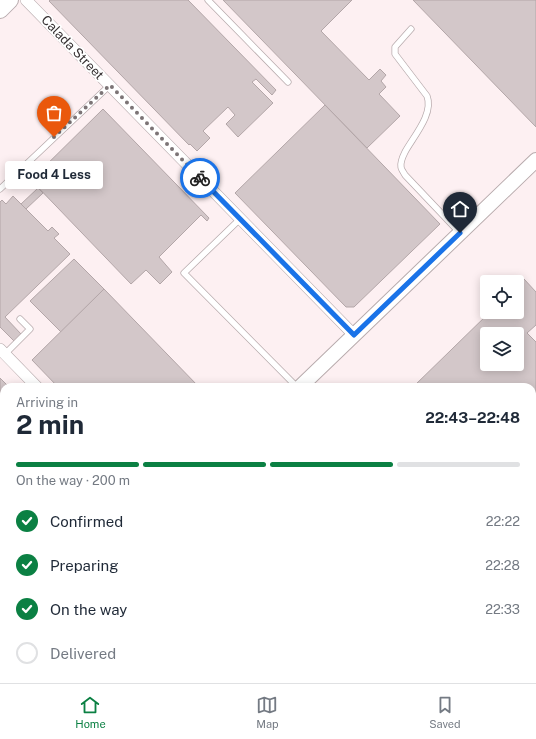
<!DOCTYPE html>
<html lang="en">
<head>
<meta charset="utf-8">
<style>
  :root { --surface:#fff; --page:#f2f2f3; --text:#1f2937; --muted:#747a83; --line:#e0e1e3; --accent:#0b8043 }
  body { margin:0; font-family:"Public Sans",sans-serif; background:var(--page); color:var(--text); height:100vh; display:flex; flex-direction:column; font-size:15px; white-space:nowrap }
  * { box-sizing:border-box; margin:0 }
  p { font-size:13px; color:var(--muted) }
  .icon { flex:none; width:22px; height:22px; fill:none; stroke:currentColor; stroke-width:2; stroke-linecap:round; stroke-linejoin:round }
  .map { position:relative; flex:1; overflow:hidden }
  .sheet { position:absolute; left:0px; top:383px; width:536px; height:300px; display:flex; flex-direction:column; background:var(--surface); border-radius:12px 12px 0 0; box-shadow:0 2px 10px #0003 }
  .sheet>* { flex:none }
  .tools { position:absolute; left:480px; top:275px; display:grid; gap:8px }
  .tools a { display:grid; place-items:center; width:44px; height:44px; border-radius:4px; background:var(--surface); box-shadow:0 2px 10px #0003; font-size:20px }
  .pin { position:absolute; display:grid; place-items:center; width:34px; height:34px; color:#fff; margin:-41px -17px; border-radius:50% 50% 50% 0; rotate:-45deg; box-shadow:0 0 4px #0007 }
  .pin .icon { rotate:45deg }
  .courier { position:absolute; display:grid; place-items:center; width:40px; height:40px; margin:-20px; border:3px solid #1a73e8; border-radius:50%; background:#fff; color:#222; box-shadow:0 1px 5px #0007 }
  .bubble { position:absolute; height:28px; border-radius:4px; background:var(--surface); box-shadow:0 2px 10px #0003; font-size:13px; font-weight:700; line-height:28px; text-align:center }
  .summary em { font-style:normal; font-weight:700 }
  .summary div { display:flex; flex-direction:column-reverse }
  .summary { display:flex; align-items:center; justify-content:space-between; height:68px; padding:0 16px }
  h1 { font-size:26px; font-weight:700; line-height:30px }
  .bar { display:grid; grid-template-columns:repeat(4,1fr); gap:6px 4px; align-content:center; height:48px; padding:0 16px }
  .bar i { height:5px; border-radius:3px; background:var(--line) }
  .bar .on { background:var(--accent) }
  .bar p { grid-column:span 4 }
  ol { padding:0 16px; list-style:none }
  li { display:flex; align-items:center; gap:12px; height:44px }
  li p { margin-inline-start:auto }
  li .icon { padding:4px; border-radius:50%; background:var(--accent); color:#fff; stroke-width:4 }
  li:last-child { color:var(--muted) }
  li i { width:22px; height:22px; border:2px solid var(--line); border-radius:50% }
  .tab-bar { display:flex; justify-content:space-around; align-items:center; height:56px; border-top:1px solid var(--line); background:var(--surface); font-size:11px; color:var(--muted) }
  .tab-bar a { display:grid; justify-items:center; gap:2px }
  .tab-bar .on { color:var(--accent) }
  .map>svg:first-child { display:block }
  .building { fill:#d3c7c9; stroke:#b3a6a8; fill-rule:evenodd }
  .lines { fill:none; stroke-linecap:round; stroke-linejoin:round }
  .service-casing { stroke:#b8abad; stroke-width:7 }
  .minor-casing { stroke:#b8abad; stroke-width:12 }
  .tertiary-casing { stroke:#b8abad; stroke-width:16 }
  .secondary-casing { stroke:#b8abad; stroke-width:18 }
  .service { stroke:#fff; stroke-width:5.5 }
  .minor { stroke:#fff; stroke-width:11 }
  .tertiary { stroke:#fff; stroke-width:14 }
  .secondary { stroke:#fff; stroke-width:16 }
  .done { stroke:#7c7476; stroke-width:4; stroke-dasharray:0 7.2 }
  .route { stroke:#1a73e8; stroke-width:5 }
  .labels { text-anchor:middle; stroke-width:3.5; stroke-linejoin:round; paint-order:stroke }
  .street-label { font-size:13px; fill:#373233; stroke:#fff }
</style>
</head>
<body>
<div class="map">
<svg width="536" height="683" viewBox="0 0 536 683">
  <rect width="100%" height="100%" fill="#fdf0f2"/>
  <!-- building -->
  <g class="building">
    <path d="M50,0H188L276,90L272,95L256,79L252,82L273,103L238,137L226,124L235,115L228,107L203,131L210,138L197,151L190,144L189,145L49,1Z"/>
    <path d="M223,0H352L321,31L369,80L380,69L386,75L381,81L386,87L379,94L400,116L367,148Z"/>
    <path d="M413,0H536V127Z"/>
    <path d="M325,105L440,224L354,307H346L235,193Z"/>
    <path d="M103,109L209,218L207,221L201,215L159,257L172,272L160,284L146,270L131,284L31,180Z"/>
    <path d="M38,188L43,193L26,209L21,204Z"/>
    <path d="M13,196L48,231L52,227L59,234L54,238L70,254L5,317L21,334L14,341L0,327V202L2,200L6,204Z"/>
    <path d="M74,259L104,289L61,332L30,301Z"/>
    <path d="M524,279L536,292V325L527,333L536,342V658L532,654V387H413L490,312H517V286ZM487,334H517V364H487Z"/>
    <path d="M104,289L199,387H58L32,360Z"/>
    <path d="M0,378L9,387H4V432L0,428Z"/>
    <path d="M0,439L4,443V473L2,474L4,476V523L2,525L0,523Z"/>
    <path d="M0,564L4,568V587L0,591Z"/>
    <path d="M4,613V647L0,650V617Z"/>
    <path d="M24,679H116L120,683H19Z"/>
    <path d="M152,679H292L296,683H155Z"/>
    <path d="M385,679H441L437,683H381Z"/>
  </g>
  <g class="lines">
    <!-- service casing -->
    <g class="service-casing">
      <g id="service">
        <path d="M208,0L288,82"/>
        <path d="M411,29L395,47V54L427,96C434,114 413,137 405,152C403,156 400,162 401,167C401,169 404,173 405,175L460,233"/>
        <path d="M0,189L110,85"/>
        <path d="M240,219L184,273L297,387"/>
        <path d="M5,354L30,329L20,319"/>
        <path d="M0,543L4,547"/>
        <path d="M132,679L136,683"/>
      </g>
    </g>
    <!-- minor casing -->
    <g class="minor-casing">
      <g id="minor">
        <path d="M26,0L354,335"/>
        <path d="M0,349L37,387"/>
        <path d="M321,679L324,683"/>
      </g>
    </g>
    <!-- tertiary casing -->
    <g class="tertiary-casing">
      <g id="tertiary">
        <path d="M300,387L536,160"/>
        <path d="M0,678L4,674"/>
      </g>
    </g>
    <!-- secondary casing -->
    <g class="secondary-casing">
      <path id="secondary" d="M0,10L10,0"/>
    </g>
    <!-- service -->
    <use href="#service" class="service"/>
    <!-- minor -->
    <use href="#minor" class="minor"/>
    <!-- tertiary -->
    <use href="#tertiary" class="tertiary"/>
    <!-- secondary -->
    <use href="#secondary" class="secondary"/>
  </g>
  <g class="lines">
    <!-- done -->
    <path class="done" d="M54,137L110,85L200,178"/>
    <!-- route -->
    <path class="route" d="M200,178L354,335L460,233"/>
  </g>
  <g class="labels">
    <!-- street labels -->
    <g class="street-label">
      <text transform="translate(73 47) rotate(46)" y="5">Calada Street</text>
    </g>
  </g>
</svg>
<div class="tools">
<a><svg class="icon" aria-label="locate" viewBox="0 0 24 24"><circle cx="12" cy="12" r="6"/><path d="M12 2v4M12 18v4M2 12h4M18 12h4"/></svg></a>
<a><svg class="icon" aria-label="layers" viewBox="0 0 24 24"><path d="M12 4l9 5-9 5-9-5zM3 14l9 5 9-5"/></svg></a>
</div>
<div class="pin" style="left:54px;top:137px;background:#ea580c"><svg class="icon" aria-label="bag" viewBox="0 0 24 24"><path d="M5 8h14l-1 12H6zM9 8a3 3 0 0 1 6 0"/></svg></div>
<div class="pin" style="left:460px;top:233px;background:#1f2937"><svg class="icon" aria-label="home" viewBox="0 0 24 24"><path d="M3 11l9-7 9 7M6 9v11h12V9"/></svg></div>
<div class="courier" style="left:200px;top:178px"><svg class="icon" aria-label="bike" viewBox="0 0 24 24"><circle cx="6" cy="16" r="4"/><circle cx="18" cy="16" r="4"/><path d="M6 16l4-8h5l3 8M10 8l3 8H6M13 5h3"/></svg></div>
<div class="bubble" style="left:5px;top:161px;width:98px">Food 4 Less</div>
<section class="sheet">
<div class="summary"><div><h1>2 min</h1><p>Arriving in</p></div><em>22:43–22:48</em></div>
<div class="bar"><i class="on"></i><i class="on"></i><i class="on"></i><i></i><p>On the way · 200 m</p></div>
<ol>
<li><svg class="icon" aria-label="check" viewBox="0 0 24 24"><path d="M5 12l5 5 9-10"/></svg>Confirmed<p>22:22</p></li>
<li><svg class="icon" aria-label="check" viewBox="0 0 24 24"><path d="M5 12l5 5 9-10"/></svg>Preparing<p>22:28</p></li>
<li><svg class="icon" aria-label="check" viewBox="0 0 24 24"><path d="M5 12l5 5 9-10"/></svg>On the way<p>22:33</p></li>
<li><i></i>Delivered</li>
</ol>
</section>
</div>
<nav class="tab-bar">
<a class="on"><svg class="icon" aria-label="home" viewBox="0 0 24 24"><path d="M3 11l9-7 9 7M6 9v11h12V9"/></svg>Home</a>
<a><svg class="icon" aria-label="map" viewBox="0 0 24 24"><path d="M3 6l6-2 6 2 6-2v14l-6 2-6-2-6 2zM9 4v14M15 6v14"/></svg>Map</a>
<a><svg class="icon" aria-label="saved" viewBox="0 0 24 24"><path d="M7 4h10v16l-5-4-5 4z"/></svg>Saved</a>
</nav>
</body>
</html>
